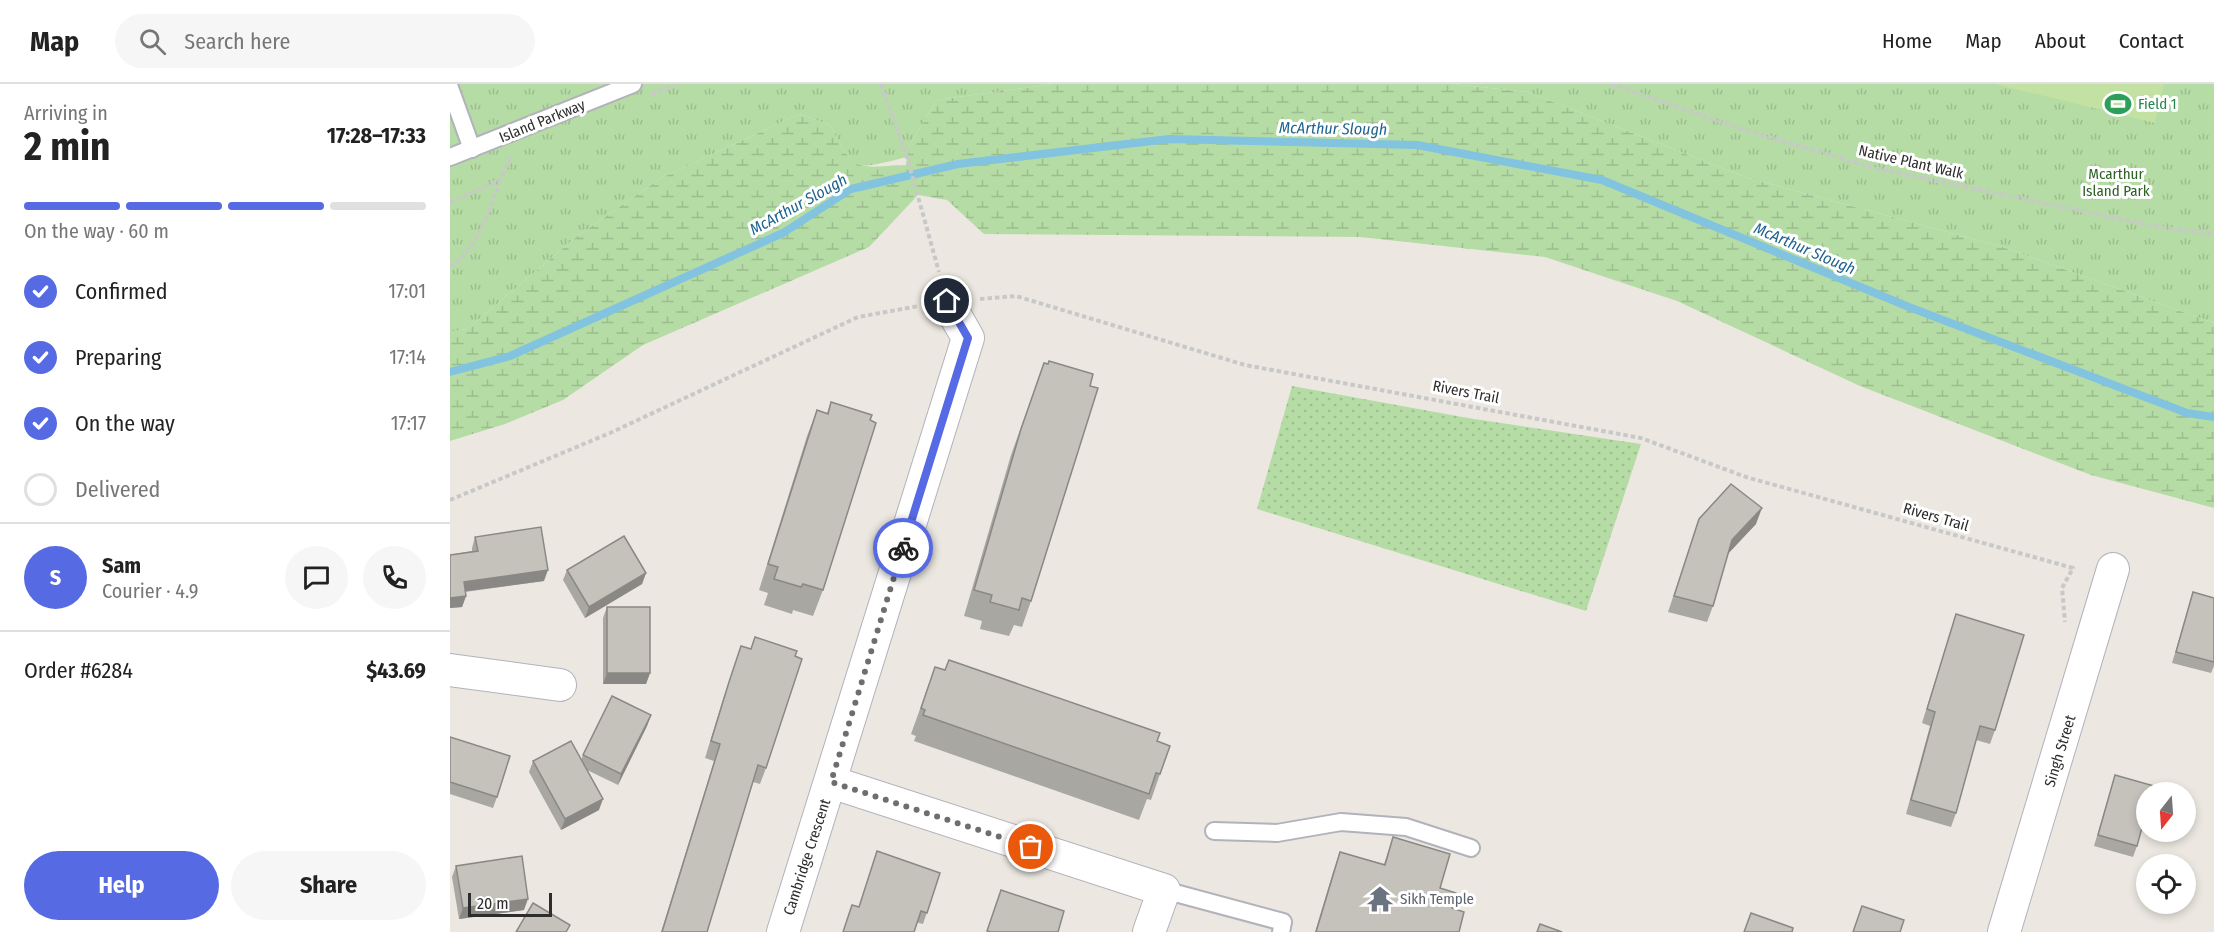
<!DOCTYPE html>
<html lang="en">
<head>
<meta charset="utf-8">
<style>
  :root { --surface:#fff; --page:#f6f6f6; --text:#222; --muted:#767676; --line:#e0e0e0; --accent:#566ae4 }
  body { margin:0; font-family:"Fira Sans Condensed",sans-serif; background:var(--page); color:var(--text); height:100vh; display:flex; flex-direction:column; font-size:22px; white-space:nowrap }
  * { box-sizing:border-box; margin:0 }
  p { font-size:20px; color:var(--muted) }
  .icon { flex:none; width:33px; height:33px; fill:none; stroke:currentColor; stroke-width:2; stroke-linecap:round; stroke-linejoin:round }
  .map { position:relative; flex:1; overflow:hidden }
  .sheet { display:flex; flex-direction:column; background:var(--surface); width:450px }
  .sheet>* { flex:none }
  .needle { width:39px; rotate:197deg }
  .tools { position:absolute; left:1686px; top:698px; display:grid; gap:12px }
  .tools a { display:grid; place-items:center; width:60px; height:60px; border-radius:50%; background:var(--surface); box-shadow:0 3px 9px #0003; font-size:30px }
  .scale { position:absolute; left:18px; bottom:15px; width:84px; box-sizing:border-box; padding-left:6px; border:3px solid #2d2d2d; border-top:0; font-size:16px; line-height:21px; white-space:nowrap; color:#2d2d2d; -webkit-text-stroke:4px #fff; paint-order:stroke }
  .pin { position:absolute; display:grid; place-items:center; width:51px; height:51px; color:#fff; margin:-26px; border:3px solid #fff; border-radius:50%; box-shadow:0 2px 6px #0007 }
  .courier { position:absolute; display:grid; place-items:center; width:60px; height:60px; margin:-30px; border:4px solid #566ae4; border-radius:50%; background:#fff; color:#222; box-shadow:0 2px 8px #0007 }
  .overview em { font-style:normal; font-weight:700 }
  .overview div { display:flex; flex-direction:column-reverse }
  .overview { display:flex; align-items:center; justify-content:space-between; height:102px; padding:0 24px }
  h1 { font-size:39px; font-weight:700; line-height:45px }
  .bar { display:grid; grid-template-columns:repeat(4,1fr); gap:9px 6px; align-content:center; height:72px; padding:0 24px }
  .bar i { height:8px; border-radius:4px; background:var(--line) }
  .bar .current { background:var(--accent) }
  .bar p { grid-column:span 4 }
  .line { display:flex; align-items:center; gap:15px; padding:0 24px; border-top:2px solid var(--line) }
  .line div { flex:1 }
  .round { display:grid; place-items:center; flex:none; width:63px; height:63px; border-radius:32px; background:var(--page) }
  ol { padding:0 24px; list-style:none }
  li { display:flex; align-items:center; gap:18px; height:66px }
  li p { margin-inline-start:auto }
  li .icon { padding:6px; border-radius:50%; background:var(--accent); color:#fff; stroke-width:4 }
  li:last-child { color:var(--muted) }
  li i { width:33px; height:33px; border:3px solid var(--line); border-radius:50% }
  .cta { display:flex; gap:12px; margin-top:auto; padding:12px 24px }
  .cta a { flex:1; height:69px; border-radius:36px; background:var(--accent); color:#fff; font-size:24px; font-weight:700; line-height:69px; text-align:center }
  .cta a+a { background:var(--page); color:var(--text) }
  header { display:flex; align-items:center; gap:36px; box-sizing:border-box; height:84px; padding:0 30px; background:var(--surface); border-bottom:2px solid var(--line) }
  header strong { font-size:28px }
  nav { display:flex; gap:33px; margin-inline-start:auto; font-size:21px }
  .search { width:420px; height:54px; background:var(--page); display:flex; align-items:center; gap:15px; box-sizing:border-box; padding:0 21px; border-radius:33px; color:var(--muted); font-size:22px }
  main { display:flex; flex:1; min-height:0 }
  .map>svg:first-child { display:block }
  .grass { fill:url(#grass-dots) }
  .wetland { fill:url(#wetland-marsh) }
  .park { fill:url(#park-tufts) }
  .pitch { fill:#c3e1a2 }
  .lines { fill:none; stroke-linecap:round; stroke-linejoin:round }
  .stream { stroke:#82c3e0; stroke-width:8 }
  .service-casing { stroke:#b1b2bb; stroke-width:20 }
  .minor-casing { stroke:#b1b2bb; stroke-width:34 }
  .path { stroke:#c8c8c8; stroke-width:4; stroke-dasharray:4.5 3; stroke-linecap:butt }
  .service { stroke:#fff; stroke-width:16 }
  .minor { stroke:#fff; stroke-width:32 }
  .wall { fill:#a9a7a2 }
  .shaded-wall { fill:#8a8884 }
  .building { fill:#c5c2bc; stroke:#8a8884; stroke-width:1.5 }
  .done { stroke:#706e6c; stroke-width:6; stroke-dasharray:0 10.8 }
  .route { stroke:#566ae4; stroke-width:8 }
  .labels { text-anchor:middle; stroke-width:6; stroke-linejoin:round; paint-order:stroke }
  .leisure-label { font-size:15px; fill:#27864d; stroke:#fff; text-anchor:start }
  .street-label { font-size:15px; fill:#2d2d2d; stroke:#fff }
  .park-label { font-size:15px; fill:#2e6224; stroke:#fff }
  .worship-label { font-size:15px; fill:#5b616d; stroke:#fff; text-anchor:start }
  .water-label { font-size:16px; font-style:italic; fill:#1f638e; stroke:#fff }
</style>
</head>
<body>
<header>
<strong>Map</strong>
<div class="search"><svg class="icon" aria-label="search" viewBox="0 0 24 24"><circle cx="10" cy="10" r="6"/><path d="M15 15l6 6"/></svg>Search here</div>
<nav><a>Home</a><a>Map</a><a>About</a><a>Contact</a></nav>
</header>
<main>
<section class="sheet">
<div class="overview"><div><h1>2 min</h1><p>Arriving in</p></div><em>17:28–17:33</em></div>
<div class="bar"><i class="current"></i><i class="current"></i><i class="current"></i><i></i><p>On the way · 60 m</p></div>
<ol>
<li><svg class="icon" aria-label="check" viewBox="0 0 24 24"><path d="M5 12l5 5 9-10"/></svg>Confirmed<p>17:01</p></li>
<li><svg class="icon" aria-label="check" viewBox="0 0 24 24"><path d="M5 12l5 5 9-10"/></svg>Preparing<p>17:14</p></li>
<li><svg class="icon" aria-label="check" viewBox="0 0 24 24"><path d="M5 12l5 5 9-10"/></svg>On the way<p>17:17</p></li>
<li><i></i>Delivered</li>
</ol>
<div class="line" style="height:108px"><b class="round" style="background:var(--accent);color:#fff">S</b><div><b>Sam</b><p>Courier · 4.9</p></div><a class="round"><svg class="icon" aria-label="chat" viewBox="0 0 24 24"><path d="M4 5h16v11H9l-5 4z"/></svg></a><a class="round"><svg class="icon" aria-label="phone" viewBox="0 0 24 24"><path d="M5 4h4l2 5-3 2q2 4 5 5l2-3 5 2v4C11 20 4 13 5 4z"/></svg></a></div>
<div class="line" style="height:78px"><div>Order #6284</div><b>$43.69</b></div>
<div class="cta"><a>Help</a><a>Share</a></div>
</section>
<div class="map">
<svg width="1764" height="848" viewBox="0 0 1764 848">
  <defs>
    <pattern id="grass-dots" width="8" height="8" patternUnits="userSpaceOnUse" patternTransform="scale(1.5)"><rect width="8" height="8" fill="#b5dca5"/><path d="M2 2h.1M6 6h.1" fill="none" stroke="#9cbd8e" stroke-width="1.8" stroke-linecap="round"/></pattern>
    <pattern id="wetland-marsh" width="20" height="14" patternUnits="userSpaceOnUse" patternTransform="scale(1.5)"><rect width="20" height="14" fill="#b5dca5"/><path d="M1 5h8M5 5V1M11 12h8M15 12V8" fill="none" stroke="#9cbd8e"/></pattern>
    <pattern id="park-tufts" width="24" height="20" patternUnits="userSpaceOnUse" patternTransform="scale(1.5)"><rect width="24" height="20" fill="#b5dca5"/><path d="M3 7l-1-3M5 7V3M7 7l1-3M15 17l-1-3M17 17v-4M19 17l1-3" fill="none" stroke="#9cbd8e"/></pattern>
  </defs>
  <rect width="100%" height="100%" fill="#ece8e1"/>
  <!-- grass -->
  <path class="grass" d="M842,302L1018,334L1191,360L1136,527L807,425Z"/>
  <!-- wetland -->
  <path class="wetland" d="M603,0H1002L1078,8L1295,93L1553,163L1764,239V424L1641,391L1410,302L1227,217L1095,173L910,153L534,150L497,116L468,111L419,163L193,261L113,316L55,340L0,357V248L17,245L126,153L211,94L349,30L380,41C405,88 403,84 456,81L458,64L487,16Z"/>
  <!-- park -->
  <g class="park">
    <path d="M0,0H603L487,16L458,64L457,73C404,86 406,90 380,41L349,30L211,94L126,153L17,245L0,248Z"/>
    <path d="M1002,0H1764V239L1553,163L1295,93L1078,8Z"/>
  </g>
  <!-- pitch -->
  <path class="pitch" d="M1545,0H1714L1705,39Z"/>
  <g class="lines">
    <!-- stream -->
    <path class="stream" d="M0,288L60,272L333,149L401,105L508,80L719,55L967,61L1152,96L1459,223L1737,329L1764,333"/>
    <!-- service casing -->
    <g class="service-casing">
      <g id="service">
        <path d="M0,4L22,65"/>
        <path d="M0,73L183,0"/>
        <path d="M764,747L827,749L891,738L956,743L1021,764"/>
        <path d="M714,806L833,838L831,848"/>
      </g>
    </g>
    <!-- minor casing -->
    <g class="minor-casing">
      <g id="minor">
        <path d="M0,586L110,601"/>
        <path d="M381,698L714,806L699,848"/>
        <path d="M333,848L518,254L497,217"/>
        <path d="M1554,848L1663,485"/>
      </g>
    </g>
    <!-- path -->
    <g class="path">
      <path d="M431,0L457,73L489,188"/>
      <path d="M1161,0L1292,45L1424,84L1714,144L1764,150"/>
      <path d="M202,10L226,0"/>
      <path d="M0,119L51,95L60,74"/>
      <path d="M0,183C30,162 38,127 51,95"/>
      <path d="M530,215L566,212L795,281L1191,354L1296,393L1623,484L1612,504L1615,538"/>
      <path d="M0,416L160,349L408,233L469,222"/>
    </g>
    <!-- service -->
    <use href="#service" class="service"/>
    <!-- minor -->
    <use href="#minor" class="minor"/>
  </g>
  <!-- wall -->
  <g class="wall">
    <path d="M594,279L581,517L572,543L564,541L559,552L530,545L532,537L514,532L561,371Z"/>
    <path d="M381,318L373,506L363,532L343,526L342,530L314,521L318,509L309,506L357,352L367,326L377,329Z"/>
    <path d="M1249,435L1306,440L1278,469L1263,522L1257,538L1218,528Z"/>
    <path d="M25,453L94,497L15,508L16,512L12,523L0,524V471L22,467V464Z"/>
    <path d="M117,486L196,489L192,500L135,534L113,496Z"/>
    <path d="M1743,508L1764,514V582L1761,589L1722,579Z"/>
    <path d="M157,523L200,589L196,600H153V534Z"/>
    <path d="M1506,530L1545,646L1540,660L1526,656L1506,729L1501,743L1456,730L1480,642L1472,639Z"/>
    <path d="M291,562L300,565L345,572L316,684L310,700L303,698L257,848H211L264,677L255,674L273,615Z"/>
    <path d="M485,583L707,657L710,690L701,716L697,715L689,736L464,657L466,652L461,650Z"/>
    <path d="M201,631L197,642L168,701L137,686L149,726L111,746L79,688L83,677L131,676L133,671Z"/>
    <path d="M0,653L47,713L43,724L0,710Z"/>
    <path d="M1665,691L1687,762L1683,773L1644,762Z"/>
    <path d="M943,753L990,804L1002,824L1009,848H865L883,788L890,768L934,780Z"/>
    <path d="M6,782L74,826L9,835L2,793Z"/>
    <path d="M490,789L473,840L408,823Z"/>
  </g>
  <!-- shaded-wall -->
  <g class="shaded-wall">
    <path d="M1312,424L1306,440L1277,471L1282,456Z"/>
    <path d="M98,486L94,497L10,508L14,498Z"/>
    <path d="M196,489L192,500L135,534L139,523Z"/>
    <path d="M16,512L12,523L0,524V514Z"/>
    <path d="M157,589H200L196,600H153Z"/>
    <path d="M201,631L197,642L168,701L171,690Z"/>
    <path d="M153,715L149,726L111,746L115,735Z"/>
    <path d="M78,815L74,826L9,835L13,824Z"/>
  </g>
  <!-- building -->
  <g class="building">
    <path d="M599,277L643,290L640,302L648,304L581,517L572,514L569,526L540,518L542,511L524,506L571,345L594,279L598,280Z"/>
    <path d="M381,318L422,331L420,336L426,339L373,506L353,500L351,503L324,495L328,483L318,480L367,326L378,330Z"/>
    <path d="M1281,400L1312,424L1282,456L1263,522L1224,512L1249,435Z"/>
    <path d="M91,443L98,486L14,498L16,512L0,514V471L28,467L25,453Z"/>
    <path d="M174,452L196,489L139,523L117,486Z"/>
    <path d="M1743,508L1764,514V578L1726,568Z"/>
    <rect x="157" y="523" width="43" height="66"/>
    <path d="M1506,530L1574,551L1545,646L1530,642L1506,729L1461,716L1485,628L1477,625Z"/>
    <path d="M305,553L347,567L345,572L352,575L316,684L308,681L257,848H212L270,660L261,657L279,598L291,562L301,565Z"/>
    <path d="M499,576L710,649L707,657L720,662L710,690L706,689L699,710L473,631L475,626L471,624L485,583L495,586Z"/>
    <path d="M162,612L201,631L171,690L133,671Z"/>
    <path d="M0,653L60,672L47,713L0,698Z"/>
    <path d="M121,657L153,715L115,735L83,677Z"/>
    <path d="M1665,691L1704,702L1702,708H1696V729L1687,762L1648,751Z"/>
    <path d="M943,753L1000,770L990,804L1006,809L1002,824L1014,828L1009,848H866L890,768L935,781Z"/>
    <path d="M427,767L490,789L477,829L471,827L464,848H393L402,821L409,823Z"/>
    <path d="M72,772L78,815L13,824L6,782Z"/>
    <path d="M551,806L614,827L608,848H541L537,847Z"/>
    <path d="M83,819L120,841L116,848H66Z"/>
    <path d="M1412,822L1454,836L1450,848H1403Z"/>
    <path d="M1301,829L1343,844L1342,848H1294Z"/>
    <path d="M1090,840L1112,848H1087Z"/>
  </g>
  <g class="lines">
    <!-- done -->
    <path class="done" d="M453,464L381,698L581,763"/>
    <!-- route -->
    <path class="route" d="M453,464L518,254L497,217"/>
  </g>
  <!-- icons -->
  <defs>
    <g id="stadium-bare" transform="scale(2.07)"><path d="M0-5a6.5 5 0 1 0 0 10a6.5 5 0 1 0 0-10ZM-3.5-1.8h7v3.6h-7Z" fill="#2e9e5b" stroke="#fff" stroke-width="2.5" paint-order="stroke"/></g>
    <g id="temple-bare" transform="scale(2.07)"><path d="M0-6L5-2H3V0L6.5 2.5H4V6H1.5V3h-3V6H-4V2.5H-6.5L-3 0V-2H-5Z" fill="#6b7280" stroke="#fff" stroke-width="2.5" paint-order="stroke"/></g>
  </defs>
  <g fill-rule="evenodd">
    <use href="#stadium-bare" x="1668" y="20"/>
    <use href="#temple-bare" x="930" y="815"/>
  </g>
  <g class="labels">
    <!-- leisure labels -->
    <g class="leisure-label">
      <text x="1688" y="25">Field 1</text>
    </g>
    <!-- street labels -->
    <g class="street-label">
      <text transform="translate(92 37) rotate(-22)" y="5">Island Parkway</text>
      <text transform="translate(1461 78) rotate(13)" y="5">Native Plant Walk</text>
      <text transform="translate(1016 308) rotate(11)" y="5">Rivers Trail</text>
      <text transform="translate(1486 433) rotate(16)" y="5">Rivers Trail</text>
      <text transform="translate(1610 667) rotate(-73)" y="5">Singh Street</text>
      <text transform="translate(357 773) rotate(-72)" y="5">Cambridge Crescent</text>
    </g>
    <!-- park labels -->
    <g class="park-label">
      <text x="1666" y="95">Mcarthur<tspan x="1666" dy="17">Island Park</tspan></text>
    </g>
    <!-- worship labels -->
    <g class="worship-label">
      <text x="950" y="820">Sikh Temple</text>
    </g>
    <!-- water labels -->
    <g class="water-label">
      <text transform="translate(883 44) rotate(1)" y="6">McArthur Slough</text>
      <text transform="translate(348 120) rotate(-29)" y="6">McArthur Slough</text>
      <text transform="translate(1355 164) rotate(23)" y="6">McArthur Slough</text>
    </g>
  </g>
</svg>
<div class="tools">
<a><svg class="needle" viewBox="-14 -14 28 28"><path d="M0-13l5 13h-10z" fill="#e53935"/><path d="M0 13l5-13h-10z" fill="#767676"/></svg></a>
<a><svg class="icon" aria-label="locate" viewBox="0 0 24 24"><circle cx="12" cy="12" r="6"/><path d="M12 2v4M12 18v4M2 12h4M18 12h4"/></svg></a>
</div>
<div class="scale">20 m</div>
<div class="pin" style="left:581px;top:763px;background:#ea580c"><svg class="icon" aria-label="bag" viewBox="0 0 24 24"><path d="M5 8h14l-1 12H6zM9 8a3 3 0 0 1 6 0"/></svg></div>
<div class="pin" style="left:497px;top:217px;background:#1f2937"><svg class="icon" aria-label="home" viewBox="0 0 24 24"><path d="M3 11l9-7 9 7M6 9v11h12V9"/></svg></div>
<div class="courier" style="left:453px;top:464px"><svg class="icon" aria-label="bike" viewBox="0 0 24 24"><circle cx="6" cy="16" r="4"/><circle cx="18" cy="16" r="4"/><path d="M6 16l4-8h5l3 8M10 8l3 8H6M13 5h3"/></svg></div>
</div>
</main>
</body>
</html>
